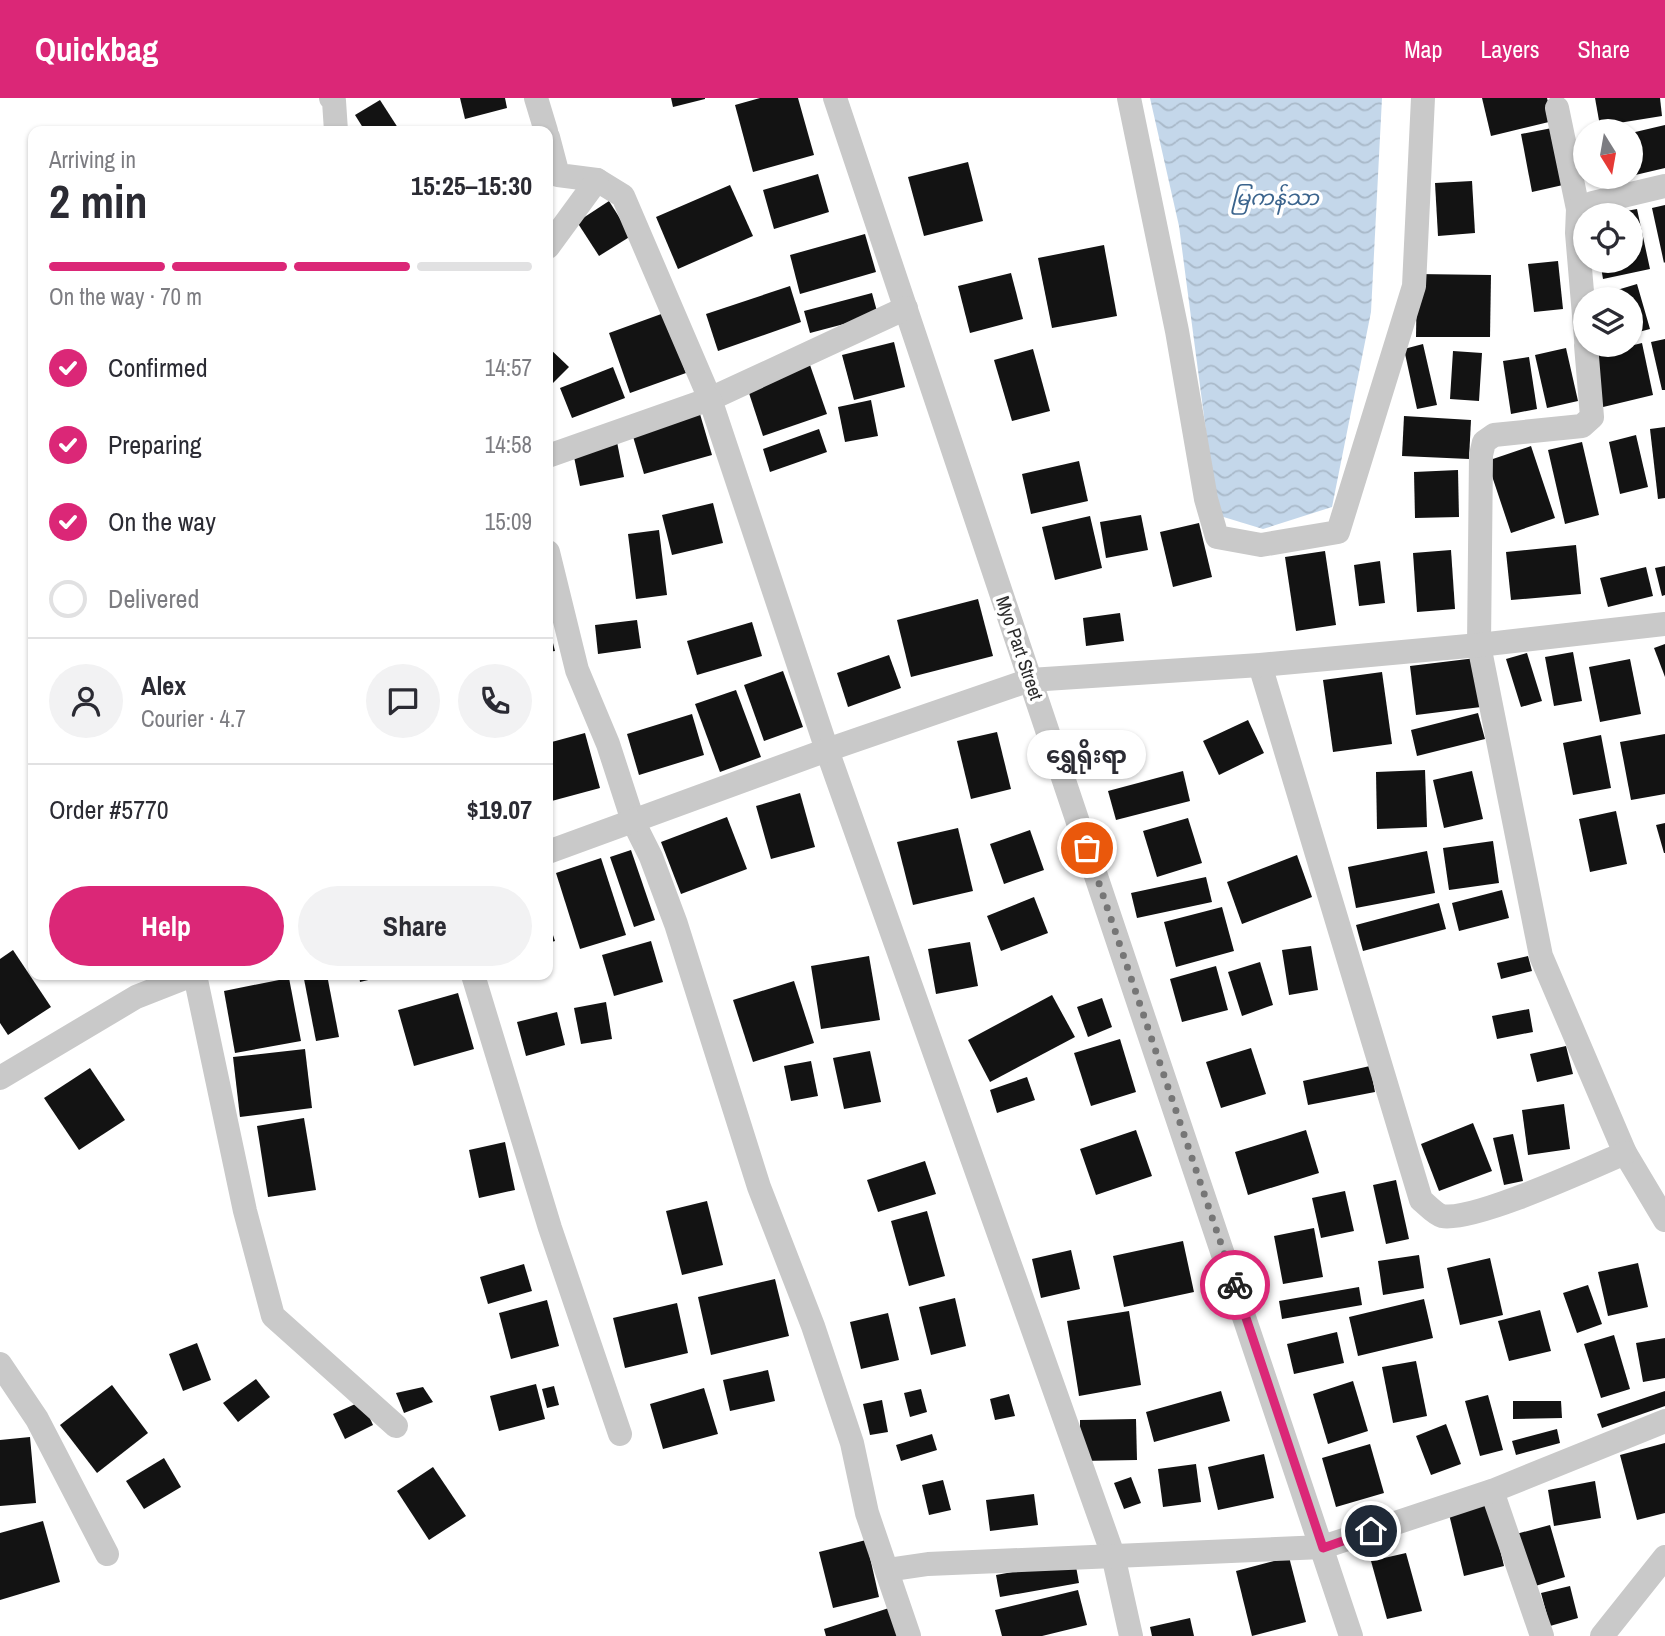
<!DOCTYPE html>
<html lang="en">
<head>
<meta charset="utf-8">
<style>
  :root { --surface:#fff; --page:#f2f2f3; --text:#2b2b33; --muted:#7c7c81; --line:#e1e1e2; --accent:#db2777 }
  body { margin:0; font-family:"Archivo Narrow","Noto Sans Myanmar",sans-serif; background:var(--page); color:var(--text); height:100vh; display:flex; flex-direction:column; font-size:26px; white-space:nowrap }
  * { box-sizing:border-box; margin:0 }
  p { font-size:23px; color:var(--muted) }
  .icon { flex:none; width:38px; height:38px; fill:none; stroke:currentColor; stroke-width:2; stroke-linecap:round; stroke-linejoin:round }
  .map { position:relative; flex:1; overflow:hidden }
  .panel { position:absolute; left:28px; top:28px; width:525px; height:854px; display:flex; flex-direction:column; background:var(--surface); border-radius:14px; box-shadow:0 2px 5px #0004 }
  .panel>* { flex:none }
  .needle { width:46px; rotate:169deg }
  .fabs { position:absolute; left:1573px; top:21px; display:grid; gap:14px }
  .fabs a { display:grid; place-items:center; width:70px; height:70px; border-radius:50%; background:var(--surface); box-shadow:0 2px 5px #0004; font-size:35px }
  .pin { position:absolute; display:grid; place-items:center; width:60px; height:60px; color:#fff; margin:-30px; border:4px solid #fff; border-radius:50%; box-shadow:0 2px 7px #0007 }
  .courier { position:absolute; display:grid; place-items:center; width:70px; height:70px; margin:-35px; border:5px solid #db2777; border-radius:50%; background:#fff; color:#222; box-shadow:0 2px 9px #0007 }
  .bubble { position:absolute; height:49px; border-radius:24px; background:var(--surface); box-shadow:0 2px 5px #0004; font-size:23px; font-weight:700; line-height:49px; text-align:center }
  .head em { font-style:normal; font-weight:700 }
  .head div { display:flex; flex-direction:column-reverse }
  .head { display:flex; align-items:center; justify-content:space-between; height:119px; padding:0 21px }
  h1 { font-size:46px; font-weight:700; line-height:52px }
  .bar { display:grid; grid-template-columns:repeat(4,1fr); gap:10px 7px; align-content:center; height:84px; padding:0 21px }
  .bar i { height:9px; border-radius:5px; background:var(--line) }
  .bar .active { background:var(--accent) }
  .bar p { grid-column:span 4 }
  .line { display:flex; align-items:center; gap:18px; padding:0 21px; border-top:2px solid var(--line) }
  .line div { flex:1 }
  .round { display:grid; place-items:center; flex:none; width:74px; height:74px; border-radius:37px; background:var(--page) }
  ol { padding:0 21px; list-style:none }
  li { display:flex; align-items:center; gap:21px; height:77px }
  li p { margin-inline-start:auto }
  li .icon { padding:7px; border-radius:50%; background:var(--accent); color:#fff; stroke-width:4 }
  li:last-child { color:var(--muted) }
  li i { width:38px; height:38px; border:4px solid var(--line); border-radius:50% }
  .cta { display:flex; gap:14px; margin-top:auto; padding:14px 21px }
  .cta a { flex:1; height:80px; border-radius:42px; background:var(--accent); color:#fff; font-size:28px; font-weight:700; line-height:80px; text-align:center }
  .cta a+a { background:var(--page); color:var(--text) }
  header { display:flex; align-items:center; gap:42px; box-sizing:border-box; height:98px; padding:0 35px; background:var(--accent); color:#fff }
  header strong { font-size:33px }
  nav { display:flex; gap:38px; margin-inline-start:auto; font-size:24px }
  .map>svg:first-child { display:block }
  .water { fill:url(#water-waves) }
  .building { fill:#131313 }
  .lines { fill:none; stroke-linecap:round; stroke-linejoin:round }
  .minor { stroke:#c9c9c9; stroke-width:24 }
  .done { stroke:#767676; stroke-width:7; stroke-dasharray:0 12.6 }
  .route { stroke:#db2777; stroke-width:9 }
  .labels { text-anchor:middle; stroke-width:7; stroke-linejoin:round; paint-order:stroke }
  .street-label { font-size:19px; fill:#2c2c2c; stroke:#fff }
  .water-label { font-size:21px; font-style:italic; fill:#3b648d; stroke:#fff }
</style>
</head>
<body>
<header>
<strong>Quickbag</strong>
<nav><a>Map</a><a>Layers</a><a>Share</a></nav>
</header>
<div class="map">
<svg width="1665" height="1538" viewBox="0 0 1665 1538">
  <defs>
    <pattern id="water-waves" width="16" height="10" patternUnits="userSpaceOnUse" patternTransform="scale(1.75)"><rect width="16" height="10" fill="#c4d7ea"/><path d="M0 5q4-4 8 0t8 0" fill="none" stroke="#a9b9c9"/></pattern>
  </defs>
  <rect width="100%" height="100%" fill="#fff"/>
  <!-- water -->
  <path class="water" d="M1150,0H1382L1371,214L1332,409L1263,431L1217,417L1179,128Z"/>
  <!-- building -->
  <g class="building">
    <path d="M460,0H505L507,10L465,21Z"/>
    <path d="M671,0H705V1L673,9Z"/>
    <path d="M760,0H798L814,57L753,74L735,7Z"/>
    <path d="M1482,0H1547L1553,23L1491,38Z"/>
    <path d="M1595,0H1660L1662,18L1600,28Z"/>
    <path d="M380,2L400,33H365L355,17Z"/>
    <path d="M1665,27V70L1631,78V35Z"/>
    <path d="M1552,30L1563,87L1532,94L1521,36Z"/>
    <path d="M968,64L983,123L924,138L908,79Z"/>
    <path d="M818,76L829,114L774,131L763,92Z"/>
    <path d="M1472,83L1475,135L1438,138L1435,85Z"/>
    <path d="M730,87L753,138L678,171L656,119Z"/>
    <path d="M609,103L631,138L599,158L577,124Z"/>
    <path d="M1665,107V164L1664,165L1652,110Z"/>
    <path d="M1637,111L1650,171L1603,181L1600,163H1631V117L1610,116Z"/>
    <path d="M865,136L876,174L800,196L790,157Z"/>
    <path d="M1104,147L1117,218L1052,230L1038,160Z"/>
    <path d="M1558,163L1563,211L1534,214L1528,166Z"/>
    <path d="M1011,175L1023,221L970,235L958,188Z"/>
    <path d="M1417,176L1491,177L1490,239H1416Z"/>
    <path d="M1637,186L1650,231L1631,236V201H1598L1597,198Z"/>
    <path d="M790,188L801,224L718,253L706,216Z"/>
    <path d="M872,195L878,217L810,235L804,213Z"/>
    <path d="M664,215L686,275L630,295L609,235Z"/>
    <path d="M1665,241V292H1662L1651,244Z"/>
    <path d="M894,244L905,289L854,302L842,257Z"/>
    <path d="M1642,245L1653,297L1599,310L1597,256Z"/>
    <path d="M1423,246L1437,307L1417,311L1404,251Z"/>
    <path d="M548,249L569,269L548,290Z"/>
    <path d="M1566,250L1578,303L1547,310L1535,257Z"/>
    <path d="M1033,251L1050,313L1012,323L994,262Z"/>
    <path d="M1453,253L1482,255L1479,303L1450,301Z"/>
    <path d="M1529,259L1537,311L1511,316L1503,263Z"/>
    <path d="M810,267L827,316L763,338L747,289Z"/>
    <path d="M613,269L625,300L572,320L560,290Z"/>
    <path d="M871,302L878,338L845,344L838,309Z"/>
    <path d="M700,316L712,357L644,376L632,335Z"/>
    <path d="M1404,318L1471,322L1469,361L1402,358Z"/>
    <path d="M1665,329V400L1658,401L1650,331Z"/>
    <path d="M819,331L827,354L770,374L763,351Z"/>
    <path d="M1636,337L1648,389L1620,396L1609,344Z"/>
    <path d="M617,344L624,379L580,388L573,354Z"/>
    <path d="M1582,344L1599,417L1565,426L1548,352Z"/>
    <path d="M1531,348L1555,420L1511,435L1487,363Z"/>
    <path d="M1079,363L1088,403L1031,416L1022,376Z"/>
    <path d="M1458,372L1459,419L1415,420L1414,374Z"/>
    <path d="M713,405L723,445L672,457L662,417Z"/>
    <path d="M1141,417L1148,452L1106,460L1100,424Z"/>
    <path d="M1090,418L1102,470L1055,482L1042,429Z"/>
    <path d="M1199,425L1212,479L1173,489L1160,434Z"/>
    <path d="M659,432L667,497L636,501L628,436Z"/>
    <path d="M1576,447L1581,496L1511,502L1506,454Z"/>
    <path d="M1451,452L1455,511L1417,514L1413,455Z"/>
    <path d="M1325,453L1336,527L1296,533L1285,459Z"/>
    <path d="M1380,463L1385,505L1359,508L1354,467Z"/>
    <path d="M1665,468V497L1662,498L1655,470Z"/>
    <path d="M1646,469L1653,498L1608,509L1600,480Z"/>
    <path d="M978,501L993,558L911,579L897,522Z"/>
    <path d="M1120,515L1124,543L1086,548L1083,520Z"/>
    <path d="M637,522L641,550L598,556L595,527Z"/>
    <path d="M752,524L762,558L697,577L687,543Z"/>
    <path d="M548,525L555,553L548,554Z"/>
    <path d="M1665,546V579L1654,550Z"/>
    <path d="M1573,554L1582,603L1554,608L1545,559Z"/>
    <path d="M1527,555L1542,603L1521,609L1506,561Z"/>
    <path d="M889,557L901,590L848,609L837,575Z"/>
    <path d="M1476,560L1481,609L1416,617L1410,568Z"/>
    <path d="M1630,561L1641,616L1600,624L1589,569Z"/>
    <path d="M783,573L803,629L764,643L744,587Z"/>
    <path d="M1382,574L1392,646L1333,654L1323,582Z"/>
    <path d="M736,592L761,659L720,674L695,606Z"/>
    <path d="M1478,615L1485,641L1417,658L1411,632Z"/>
    <path d="M692,616L704,657L639,677L627,636Z"/>
    <path d="M1248,622L1264,655L1219,677L1203,643Z"/>
    <path d="M997,634L1011,691L971,701L957,643Z"/>
    <path d="M585,635L600,690L548,704V645Z"/>
    <path d="M1665,636V696L1631,702L1620,644Z"/>
    <path d="M1601,637L1611,690L1573,697L1563,645Z"/>
    <path d="M1425,672L1427,729L1377,731L1376,674Z"/>
    <path d="M1183,673L1190,703L1116,722L1108,693Z"/>
    <path d="M1472,673L1483,721L1444,730L1433,682Z"/>
    <path d="M800,695L815,749L771,761L756,708Z"/>
    <path d="M1616,713L1627,766L1590,774L1579,721Z"/>
    <path d="M727,719L747,771L681,796L661,744Z"/>
    <path d="M1188,720L1202,765L1157,779L1143,733Z"/>
    <path d="M1665,725V755H1664L1656,727Z"/>
    <path d="M958,730L973,793L913,807L897,744Z"/>
    <path d="M1030,732L1044,772L1004,786L990,746Z"/>
    <path d="M1493,743L1499,785L1449,792L1443,750Z"/>
    <path d="M631,752L655,822L634,829L610,759Z"/>
    <path d="M1427,753L1435,795L1356,810L1348,769Z"/>
    <path d="M1297,757L1312,799L1242,826L1227,784Z"/>
    <path d="M601,760L626,837L580,851L556,775Z"/>
    <path d="M1206,779L1212,804L1137,820L1131,795Z"/>
    <path d="M1502,792L1509,820L1459,833L1452,805Z"/>
    <path d="M1034,799L1048,835L1001,853L987,818Z"/>
    <path d="M1439,805L1446,831L1363,853L1356,827Z"/>
    <path d="M1222,809L1234,853L1176,869L1164,824Z"/>
    <path d="M548,822L555,843L548,845Z"/>
    <path d="M651,843L663,884L614,898L602,857Z"/>
    <path d="M970,844L978,888L936,896L928,851Z"/>
    <path d="M1311,848L1318,892L1289,897L1282,852Z"/>
    <path d="M13,852L51,909L8,937L0,925V861Z"/>
    <path d="M869,858L880,922L821,931L811,868Z"/>
    <path d="M1528,858L1532,873L1501,881L1497,865Z"/>
    <path d="M1260,864L1273,907L1242,918L1228,874Z"/>
    <path d="M1216,868L1228,912L1182,924L1170,881Z"/>
    <path d="M327,877L339,939L316,943L304,881Z"/>
    <path d="M359,877H385V878L360,884Z"/>
    <path d="M289,880L301,943L235,955L224,893Z"/>
    <path d="M794,883L814,945L753,964L733,902Z"/>
    <path d="M458,895L474,951L414,968L398,912Z"/>
    <path d="M1052,897L1075,939L990,984L968,942Z"/>
    <path d="M1102,900L1112,929L1088,939L1077,909Z"/>
    <path d="M606,904L612,941L581,946L574,910Z"/>
    <path d="M1529,911L1533,934L1497,941L1492,918Z"/>
    <path d="M557,914L565,947L526,958L517,924Z"/>
    <path d="M1120,941L1136,994L1091,1008L1074,955Z"/>
    <path d="M1566,948L1573,976L1537,984L1530,956Z"/>
    <path d="M1251,950L1266,996L1221,1010L1206,964Z"/>
    <path d="M305,951L312,1010L240,1019L233,959Z"/>
    <path d="M870,953L881,1004L844,1011L833,960Z"/>
    <path d="M811,963L818,998L791,1003L784,968Z"/>
    <path d="M1370,968L1375,994L1308,1007L1303,983Z"/>
    <path d="M90,970L125,1022L79,1052L44,1000Z"/>
    <path d="M1027,979L1035,1002L997,1015L990,992Z"/>
    <path d="M1564,1006L1570,1051L1528,1057L1522,1012Z"/>
    <path d="M304,1020L316,1092L268,1099L257,1028Z"/>
    <path d="M1473,1025L1492,1073L1439,1093L1421,1046Z"/>
    <path d="M1136,1032L1152,1078L1096,1097L1080,1051Z"/>
    <path d="M1306,1032L1319,1075L1248,1097L1235,1054Z"/>
    <path d="M1513,1036L1523,1083L1504,1087L1493,1040Z"/>
    <path d="M505,1044L515,1092L479,1100L469,1052Z"/>
    <path d="M925,1063L936,1096L878,1114L867,1082Z"/>
    <path d="M1396,1082L1409,1141L1386,1146L1373,1087Z"/>
    <path d="M1345,1093L1354,1133L1321,1140L1312,1100Z"/>
    <path d="M707,1103L723,1167L682,1177L666,1113Z"/>
    <path d="M927,1113L945,1178L909,1188L891,1123Z"/>
    <path d="M1314,1130L1323,1179L1283,1186L1274,1138Z"/>
    <path d="M1183,1143L1194,1194L1124,1209L1113,1158Z"/>
    <path d="M1071,1152L1080,1191L1041,1200L1032,1161Z"/>
    <path d="M1419,1157L1424,1190L1383,1197L1378,1163Z"/>
    <path d="M1490,1160L1503,1217L1460,1227L1447,1170Z"/>
    <path d="M1638,1165L1648,1209L1608,1218L1598,1174Z"/>
    <path d="M524,1166L532,1193L488,1206L480,1179Z"/>
    <path d="M775,1181L789,1238L711,1257L698,1199Z"/>
    <path d="M1588,1187L1602,1226L1577,1235L1563,1195Z"/>
    <path d="M1359,1189L1362,1207L1282,1221L1279,1203Z"/>
    <path d="M955,1200L966,1248L931,1257L919,1209Z"/>
    <path d="M1424,1201L1433,1240L1358,1258L1349,1219Z"/>
    <path d="M547,1202L559,1248L511,1261L499,1215Z"/>
    <path d="M677,1205L688,1255L625,1270L613,1220Z"/>
    <path d="M1540,1212L1551,1253L1509,1263L1498,1223Z"/>
    <path d="M1129,1213L1141,1287L1079,1298L1067,1223Z"/>
    <path d="M888,1215L899,1262L861,1271L850,1224Z"/>
    <path d="M1337,1234L1344,1265L1294,1276L1287,1246Z"/>
    <path d="M1614,1237L1630,1291L1601,1300L1584,1246Z"/>
    <path d="M1665,1240V1280L1643,1284L1636,1245Z"/>
    <path d="M197,1245L211,1282L183,1293L169,1256Z"/>
    <path d="M1416,1263L1427,1318L1393,1325L1382,1269Z"/>
    <path d="M768,1272L775,1303L730,1313L723,1282Z"/>
    <path d="M256,1281L270,1299L238,1324L223,1305Z"/>
    <path d="M1353,1283L1368,1333L1328,1346L1313,1296Z"/>
    <path d="M536,1286L545,1321L499,1333L490,1298Z"/>
    <path d="M112,1287L148,1335L97,1375L60,1327Z"/>
    <path d="M554,1288L559,1307L547,1310L542,1291Z"/>
    <path d="M423,1289L433,1304L404,1315L396,1295Z"/>
    <path d="M704,1290L718,1336L663,1351L650,1306Z"/>
    <path d="M921,1291L927,1314L910,1319L904,1295Z"/>
    <path d="M1221,1293L1230,1323L1154,1344L1146,1314Z"/>
    <path d="M1665,1293V1308L1602,1330L1597,1316Z"/>
    <path d="M1009,1296L1015,1318L995,1322L990,1301Z"/>
    <path d="M1488,1297L1503,1352L1480,1358L1465,1303Z"/>
    <path d="M882,1302L888,1334L870,1337L863,1306Z"/>
    <path d="M362,1303L373,1327L345,1341L333,1316Z"/>
    <path d="M1513,1303H1561L1562,1320L1513,1321Z"/>
    <path d="M1136,1321L1137,1362L1080,1363V1322Z"/>
    <path d="M1446,1326L1461,1366L1431,1377L1416,1338Z"/>
    <path d="M1557,1331L1560,1345L1516,1357L1512,1343Z"/>
    <path d="M932,1336L937,1352L901,1363L896,1347Z"/>
    <path d="M30,1339L36,1405L0,1408V1342Z"/>
    <path d="M1665,1345V1415L1637,1422L1620,1357Z"/>
    <path d="M1370,1346L1384,1395L1336,1409L1322,1360Z"/>
    <path d="M1264,1356L1274,1400L1218,1412L1208,1369Z"/>
    <path d="M164,1360L181,1389L144,1411L126,1383Z"/>
    <path d="M1196,1366L1201,1404L1163,1409L1158,1371Z"/>
    <path d="M433,1369L466,1418L429,1442L397,1393Z"/>
    <path d="M1131,1379L1141,1405L1124,1411L1114,1385Z"/>
    <path d="M943,1382L951,1412L929,1417L922,1387Z"/>
    <path d="M1595,1383L1601,1420L1554,1428L1548,1392Z"/>
    <path d="M1034,1396L1038,1427L990,1433L986,1402Z"/>
    <path d="M1489,1406L1504,1468L1464,1478L1449,1416Z"/>
    <path d="M43,1423L60,1484L0,1502V1435Z"/>
    <path d="M1550,1427L1565,1479L1532,1489L1516,1436Z"/>
    <path d="M866,1442L879,1499L833,1510L819,1454Z"/>
    <path d="M1406,1455L1422,1513L1387,1521L1371,1463Z"/>
    <path d="M1289,1459L1306,1524L1252,1538L1236,1473Z"/>
    <path d="M1075,1463L1079,1485L1000,1499L996,1477Z"/>
    <path d="M1570,1488L1578,1520L1550,1528L1541,1495Z"/>
    <path d="M1078,1492L1087,1527L1042,1538H1002L995,1512Z"/>
    <path d="M889,1510L898,1538H826L824,1531Z"/>
    <path d="M1190,1520L1194,1538H1152L1150,1529Z"/>
  </g>
  <g class="lines">
    <!-- minor -->
    <g class="minor">
      <path d="M331,0L334,3L336,33"/>
      <path d="M536,0L546,33"/>
      <path d="M835,0L1351,1538"/>
      <path d="M1129,0L1177,233L1206,401L1217,439L1261,447L1338,434L1414,188L1423,0"/>
      <path d="M1557,10L1578,111"/>
      <path d="M548,39L558,77L597,82L623,98L710,301L906,210"/>
      <path d="M548,149L597,82"/>
      <path d="M1586,241L1577,135L1578,111L1593,105L1665,88"/>
      <path d="M1586,247L1592,319L1582,328L1494,337L1484,344L1481,357L1479,547L1541,858L1625,1055L1665,1122"/>
      <path d="M548,358L710,301L827,652L1113,1457L1131,1538"/>
      <path d="M548,454L577,572L608,646L633,723L651,759L676,826L759,1089L813,1228L852,1345L867,1415L909,1538"/>
      <path d="M1260,567L1421,1102C1427,1107 1435,1116 1442,1118C1474,1124 1590,1070 1625,1055"/>
      <path d="M548,754L827,652L1030,582L1260,567L1479,547L1665,526"/>
      <path d="M195,877L245,1113L273,1218L396,1328"/>
      <path d="M473,877L550,1130L620,1336"/>
      <path d="M0,980L136,899L192,877"/>
      <path d="M0,1266L37,1321L107,1456"/>
      <path d="M1492,1393L1542,1538"/>
      <path d="M887,1472L928,1466L1323,1449L1492,1393L1665,1323"/>
      <path d="M1602,1538L1665,1459"/>
    </g>
  </g>
  <g class="lines">
    <!-- done -->
    <path class="done" d="M1087,750L1235,1187"/>
    <!-- route -->
    <path class="route" d="M1235,1187L1323,1450L1371,1433"/>
  </g>
  <g class="labels">
    <!-- street labels -->
    <g class="street-label">
      <text transform="translate(1020 550) rotate(71)" y="7">Myo Part Street</text>
    </g>
    <!-- water labels -->
    <g class="water-label">
      <text x="1275" y="107">မြကန်သာ</text>
    </g>
  </g>
</svg>
<div class="fabs">
<a><svg class="needle" viewBox="-14 -14 28 28"><path d="M0-13l5 13h-10z" fill="#e53935"/><path d="M0 13l5-13h-10z" fill="#7c7c81"/></svg></a>
<a><svg class="icon" aria-label="locate" viewBox="0 0 24 24"><circle cx="12" cy="12" r="6"/><path d="M12 2v4M12 18v4M2 12h4M18 12h4"/></svg></a>
<a><svg class="icon" aria-label="layers" viewBox="0 0 24 24"><path d="M12 4l9 5-9 5-9-5zM3 14l9 5 9-5"/></svg></a>
</div>
<div class="pin" style="left:1087px;top:750px;background:#ea580c"><svg class="icon" aria-label="bag" viewBox="0 0 24 24"><path d="M5 8h14l-1 12H6zM9 8a3 3 0 0 1 6 0"/></svg></div>
<div class="pin" style="left:1371px;top:1433px;background:#1f2937"><svg class="icon" aria-label="home" viewBox="0 0 24 24"><path d="M3 11l9-7 9 7M6 9v11h12V9"/></svg></div>
<div class="courier" style="left:1235px;top:1187px"><svg class="icon" aria-label="bike" viewBox="0 0 24 24"><circle cx="6" cy="16" r="4"/><circle cx="18" cy="16" r="4"/><path d="M6 16l4-8h5l3 8M10 8l3 8H6M13 5h3"/></svg></div>
<div class="bubble" style="left:1027px;top:632px;width:119px">ရွှေရိုးရာ</div>
<section class="panel">
<div class="head"><div><h1>2 min</h1><p>Arriving in</p></div><em>15:25–15:30</em></div>
<div class="bar"><i class="active"></i><i class="active"></i><i class="active"></i><i></i><p>On the way · 70 m</p></div>
<ol>
<li><svg class="icon" aria-label="check" viewBox="0 0 24 24"><path d="M5 12l5 5 9-10"/></svg>Confirmed<p>14:57</p></li>
<li><svg class="icon" aria-label="check" viewBox="0 0 24 24"><path d="M5 12l5 5 9-10"/></svg>Preparing<p>14:58</p></li>
<li><svg class="icon" aria-label="check" viewBox="0 0 24 24"><path d="M5 12l5 5 9-10"/></svg>On the way<p>15:09</p></li>
<li><i></i>Delivered</li>
</ol>
<div class="line" style="height:126px"><a class="round"><svg class="icon" aria-label="person" viewBox="0 0 24 24"><circle cx="12" cy="8" r="4"/><path d="M4 21q1-7 8-7t8 7"/></svg></a><div><b>Alex</b><p>Courier · 4.7</p></div><a class="round"><svg class="icon" aria-label="chat" viewBox="0 0 24 24"><path d="M4 5h16v11H9l-5 4z"/></svg></a><a class="round"><svg class="icon" aria-label="phone" viewBox="0 0 24 24"><path d="M5 4h4l2 5-3 2q2 4 5 5l2-3 5 2v4C11 20 4 13 5 4z"/></svg></a></div>
<div class="line" style="height:91px"><div>Order #5770</div><b>$19.07</b></div>
<div class="cta"><a>Help</a><a>Share</a></div>
</section>
</div>
</body>
</html>
